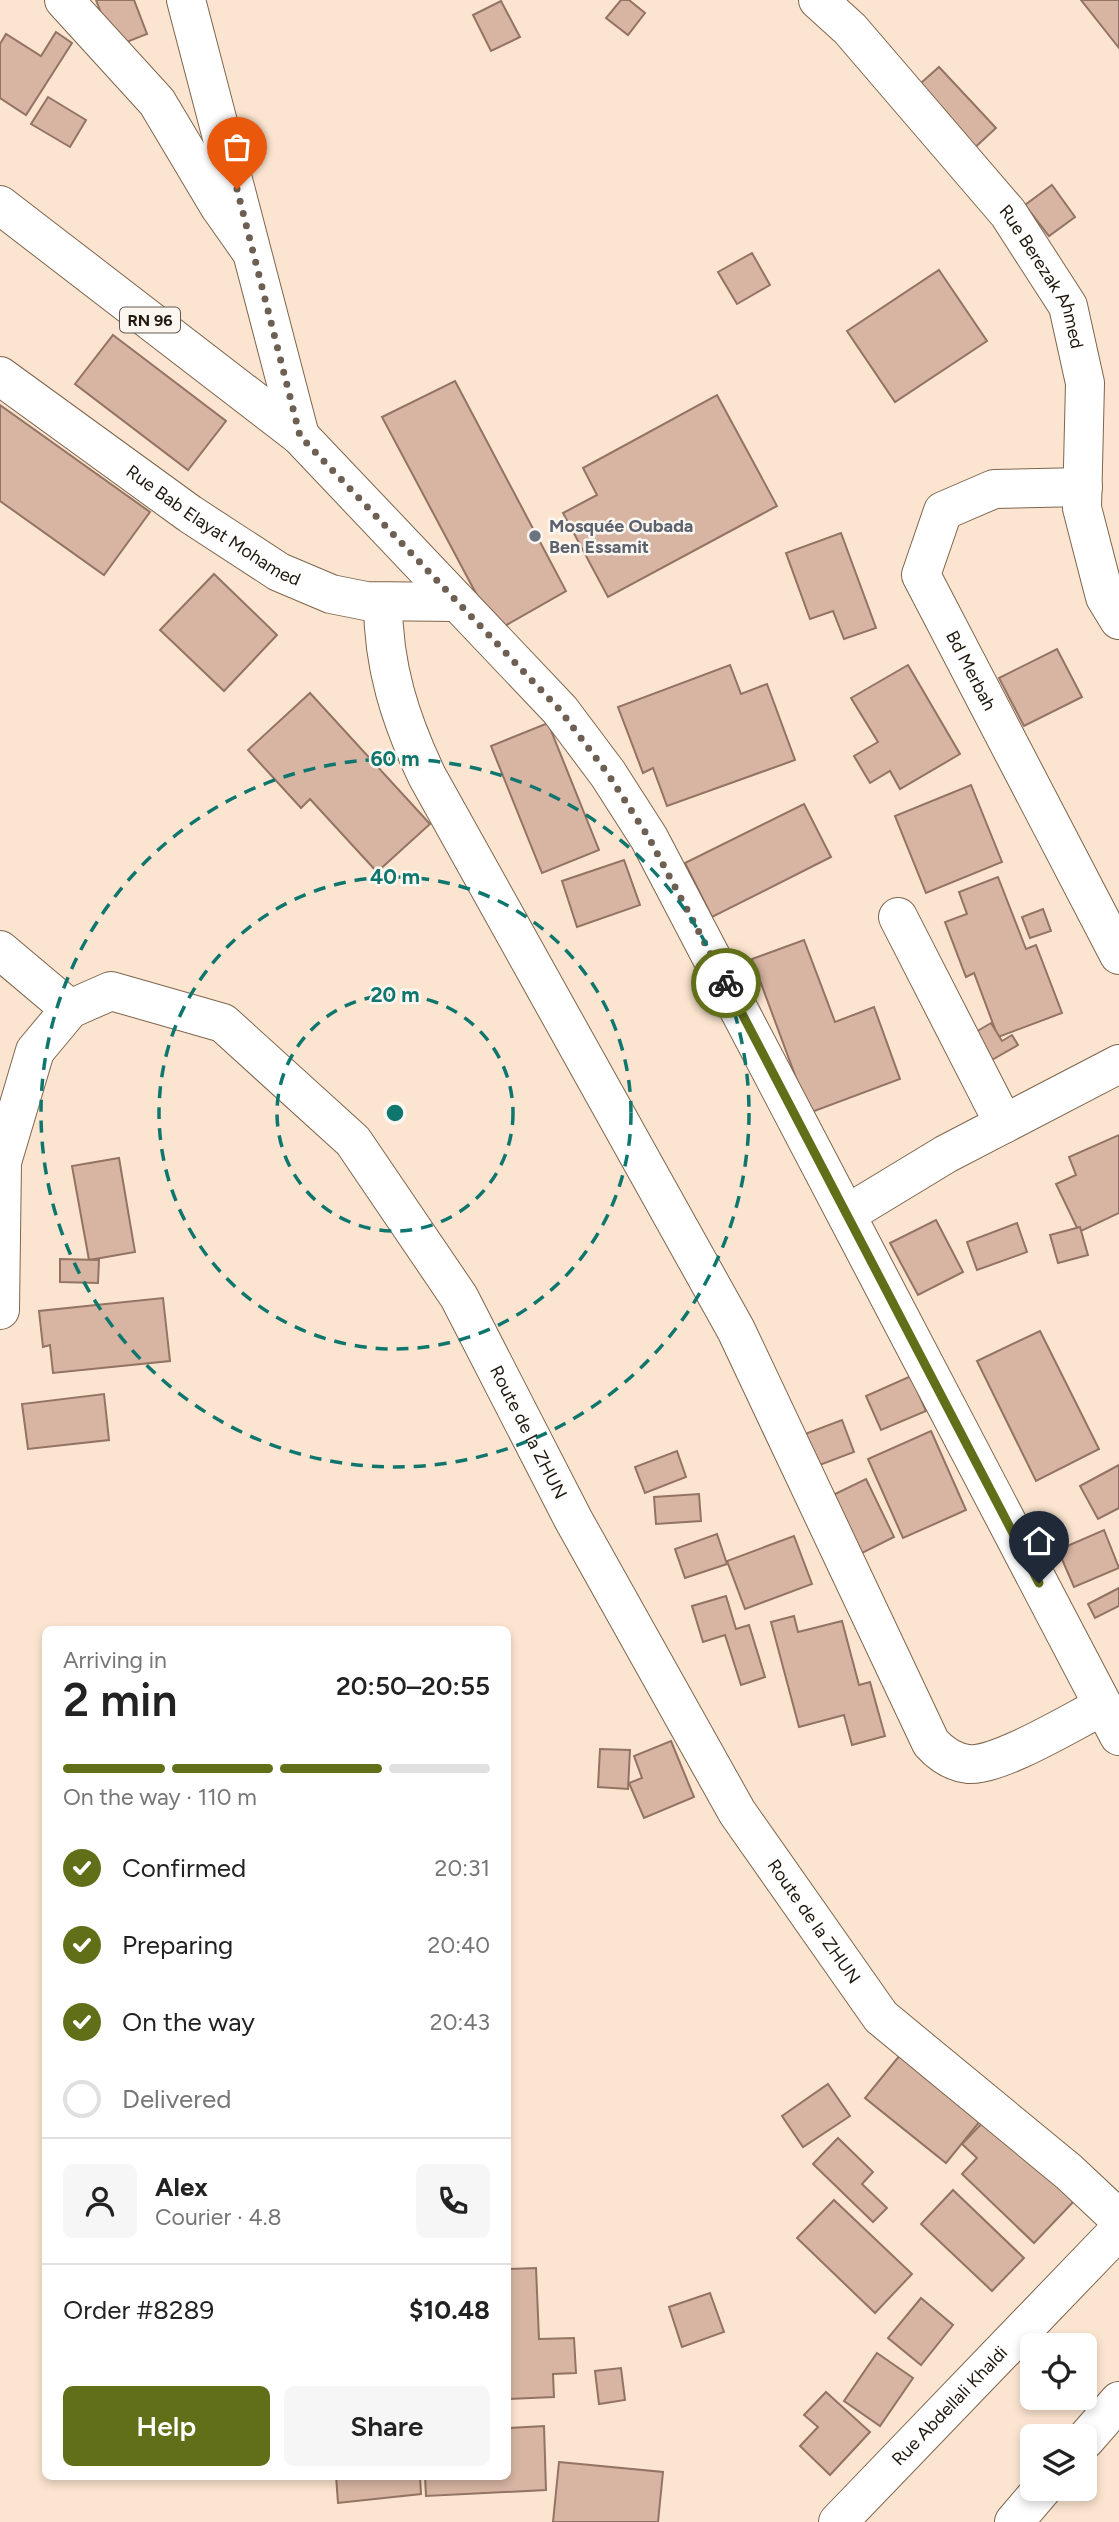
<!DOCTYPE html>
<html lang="en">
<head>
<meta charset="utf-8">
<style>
  :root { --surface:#fff; --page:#f6f6f6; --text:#222; --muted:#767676; --line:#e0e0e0; --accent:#626f19 }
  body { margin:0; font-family:Figtree,sans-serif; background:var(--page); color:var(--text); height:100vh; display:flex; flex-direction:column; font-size:26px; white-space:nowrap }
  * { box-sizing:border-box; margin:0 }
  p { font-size:23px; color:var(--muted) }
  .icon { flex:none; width:38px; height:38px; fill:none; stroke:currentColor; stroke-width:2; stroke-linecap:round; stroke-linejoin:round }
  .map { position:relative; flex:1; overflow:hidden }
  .drawer { position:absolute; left:42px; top:1626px; width:469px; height:854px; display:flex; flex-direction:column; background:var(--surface); border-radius:10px; box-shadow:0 4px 10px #0003 }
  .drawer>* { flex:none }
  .tools { position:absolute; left:1020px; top:2333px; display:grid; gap:14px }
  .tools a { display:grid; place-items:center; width:77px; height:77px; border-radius:10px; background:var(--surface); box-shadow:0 4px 10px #0003; font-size:35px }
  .pin { position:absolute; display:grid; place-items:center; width:60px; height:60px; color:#fff; margin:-72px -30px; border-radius:50% 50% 50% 0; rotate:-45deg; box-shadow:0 0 7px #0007 }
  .pin .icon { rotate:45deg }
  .courier { position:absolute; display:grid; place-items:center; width:70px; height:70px; margin:-35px; border:5px solid #626f19; border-radius:50%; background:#fff; color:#222; box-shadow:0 2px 9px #0007 }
  .headline em { font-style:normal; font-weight:600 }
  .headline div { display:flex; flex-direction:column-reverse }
  .headline { display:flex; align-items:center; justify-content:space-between; height:119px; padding:0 21px }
  h1 { font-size:46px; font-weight:600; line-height:52px }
  .bar { display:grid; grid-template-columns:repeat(4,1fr); gap:10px 7px; align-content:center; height:84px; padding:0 21px }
  .bar i { height:9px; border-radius:5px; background:var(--line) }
  .bar .selected { background:var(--accent) }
  .bar p { grid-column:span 4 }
  .line { display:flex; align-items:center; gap:18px; padding:0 21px; border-top:2px solid var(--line) }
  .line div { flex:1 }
  .round { display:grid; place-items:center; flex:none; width:74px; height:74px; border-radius:10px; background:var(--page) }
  ol { padding:0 21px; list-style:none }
  li { display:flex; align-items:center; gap:21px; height:77px }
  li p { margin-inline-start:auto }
  li .icon { padding:7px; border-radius:50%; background:var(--accent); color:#fff; stroke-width:4 }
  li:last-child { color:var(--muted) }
  li i { width:38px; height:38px; border:4px solid var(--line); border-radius:50% }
  .cta { display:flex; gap:14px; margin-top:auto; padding:14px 21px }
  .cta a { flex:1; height:80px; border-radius:10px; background:var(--accent); color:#fff; font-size:28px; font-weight:600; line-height:80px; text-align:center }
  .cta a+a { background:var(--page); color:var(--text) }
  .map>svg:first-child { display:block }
  .building { fill:#d8b5a3; stroke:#937363; stroke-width:2 }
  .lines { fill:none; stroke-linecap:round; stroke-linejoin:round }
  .minor-casing { stroke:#7e654d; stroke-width:40 }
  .major-casing { stroke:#7e654d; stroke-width:40 }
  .minor { stroke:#fff; stroke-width:38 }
  .major { stroke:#fff; stroke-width:38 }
  .done { stroke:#6d5f51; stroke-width:7; stroke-dasharray:0 12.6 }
  .route { stroke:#626f19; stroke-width:9 }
  .ring { fill:none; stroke:#0f766e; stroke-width:3.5; stroke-dasharray:12 9 }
  .worship-dot { fill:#6b7280; stroke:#fcf6f0; stroke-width:2.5 }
  .labels { text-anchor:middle; stroke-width:5; stroke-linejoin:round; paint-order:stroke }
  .shield { fill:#fcf6f0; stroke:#625a51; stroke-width:2 }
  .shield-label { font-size:16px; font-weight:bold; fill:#20170d }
  .street-label { font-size:18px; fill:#20170d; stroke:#fcf6f0 }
  .worship-label { font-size:18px; font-weight:bold; fill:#5b616d; stroke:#fcf6f0; text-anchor:start }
  .centre { fill:#0f766e; stroke:#fcf6f0; stroke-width:3.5 }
  .ring-label { font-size:21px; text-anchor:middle; font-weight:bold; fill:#0f766e; stroke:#fcf6f0; stroke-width:5; stroke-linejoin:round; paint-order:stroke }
</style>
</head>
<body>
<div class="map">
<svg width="1119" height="2522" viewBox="0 0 1119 2522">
  <rect width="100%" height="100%" fill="#fce5d0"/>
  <!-- building -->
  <g class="building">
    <path d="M96,0H134L147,34L114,47Z"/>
    <path d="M621,0H629L645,13L628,35L606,18Z"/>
    <path d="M1081,0H1119V48Z"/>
    <path d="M501,1L520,37L491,51L473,15Z"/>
    <path d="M56,32L72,43L26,115L0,98V44L6,34L41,56Z"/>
    <path d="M939,67L996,128L970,152L913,90Z"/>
    <path d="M48,97L86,120L70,147L31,124Z"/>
    <path d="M1052,185L1075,217L1049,236L1025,205Z"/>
    <path d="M752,253L770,285L737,304L718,272Z"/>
    <path d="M939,270L987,341L895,402L847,331Z"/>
    <path d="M113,335L226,421L188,470L75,384Z"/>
    <path d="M455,381L566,591L496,631L382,417Z"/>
    <path d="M717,395L777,506L608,597L563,513L597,495L583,468Z"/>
    <path d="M0,405L150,512L104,575L0,501Z"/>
    <path d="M841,533L876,628L844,639L833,611L810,619L786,553Z"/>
    <path d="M214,574L277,635L224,691L160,630Z"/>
    <path d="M1057,649L1082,697L1024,726L999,678Z"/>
    <path d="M730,665L741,694L767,684L795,760L667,806L653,768L643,773L618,707Z"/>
    <path d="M908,665L960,754L900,789L890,771L870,783L854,756L878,742L851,698Z"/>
    <path d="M310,693L430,824L377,872L310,799L301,808L248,750Z"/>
    <path d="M548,723L599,850L542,873L491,746Z"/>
    <path d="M971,785L1002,862L926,893L895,816Z"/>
    <path d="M804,804L831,857L712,917L685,863Z"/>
    <path d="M624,860L640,905L577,927L562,881Z"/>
    <path d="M998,877L1026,949L1036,945L1062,1013L998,1037L974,973L966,977L945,922L967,914L959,892Z"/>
    <path d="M1043,909L1051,931L1030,938L1022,917Z"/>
    <path d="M804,940L835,1022L874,1007L900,1079L809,1113L752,959Z"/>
    <path d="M991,1023L1002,1041L1012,1035L1018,1045L990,1061L974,1033Z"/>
    <path d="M1119,1135V1213L1079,1232L1056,1184L1076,1175L1069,1157Z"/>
    <path d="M119,1158L135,1252L89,1260L72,1166Z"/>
    <path d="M936,1220L963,1272L918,1295L890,1243Z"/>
    <path d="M1017,1223L1027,1252L977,1270L967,1242Z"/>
    <path d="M1080,1227L1088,1255L1058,1263L1050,1235Z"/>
    <path d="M60,1259L99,1260L98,1283L60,1282Z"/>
    <path d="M163,1298L170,1361L53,1373L50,1345L43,1347L39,1311Z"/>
    <path d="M1040,1331L1099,1449L1036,1481L977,1361Z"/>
    <path d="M911,1376L926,1411L881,1430L866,1396Z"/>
    <path d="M104,1394L109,1440L28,1449L22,1404Z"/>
    <path d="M842,1420L854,1452L817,1466L805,1434Z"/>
    <path d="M931,1431L966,1510L903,1538L868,1459Z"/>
    <path d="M677,1451L686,1477L645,1493L635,1467Z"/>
    <path d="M1119,1465V1508L1098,1519L1080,1486Z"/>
    <path d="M866,1479L894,1537L862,1553L833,1495Z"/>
    <path d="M699,1494L701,1521L656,1524L654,1497Z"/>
    <path d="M1104,1530L1119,1568L1074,1587L1058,1550Z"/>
    <path d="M717,1534L727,1564L685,1578L675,1549Z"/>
    <path d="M794,1536L812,1584L745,1609L727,1561Z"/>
    <path d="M1119,1588V1606L1095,1618L1088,1604Z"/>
    <path d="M726,1596L736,1629L749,1625L765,1677L741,1685L725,1635L703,1642L692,1606Z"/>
    <path d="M794,1616L798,1632L842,1621L859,1685L870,1682L885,1736L852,1745L844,1715L799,1727L771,1622Z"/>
    <path d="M671,1741L694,1797L644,1818L629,1783L642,1778L634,1756Z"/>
    <path d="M600,1749L630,1750L628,1789L598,1787Z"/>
    <path d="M905,2049L985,2115L946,2163L865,2098Z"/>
    <path d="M828,2084L850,2116L803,2147L782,2116Z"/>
    <path d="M989,2116L1076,2199L1034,2243L962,2174L977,2158L962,2144Z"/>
    <path d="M838,2138L873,2172L862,2184L887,2208L873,2222L813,2164Z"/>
    <path d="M953,2190L1024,2258L992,2291L921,2224Z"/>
    <path d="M834,2200L912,2274L875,2313L797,2238Z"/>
    <path d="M536,2268L539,2339L574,2338L576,2373L553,2374L554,2397L508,2399V2269Z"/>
    <path d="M710,2293L724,2332L682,2347L669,2307Z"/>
    <path d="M921,2298L953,2325L921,2365L888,2338Z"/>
    <path d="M877,2353L913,2378L880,2426L844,2401Z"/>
    <path d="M621,2368L625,2400L599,2404L595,2371Z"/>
    <path d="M826,2392L870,2432L830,2475L800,2446L818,2427L804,2415Z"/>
    <path d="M544,2426L546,2490L426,2496L425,2476H508V2428Z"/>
    <path d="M559,2462L663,2472L658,2522H553Z"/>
    <path d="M336,2476H420L421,2494L338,2503Z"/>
  </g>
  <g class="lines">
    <!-- minor casing -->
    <g class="minor-casing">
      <g id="minor">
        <path d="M64,0L157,102L219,206L250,250"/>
        <path id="s1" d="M818,0L850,29L1008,213L1068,306L1085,383L1082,508L1105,597L1119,620"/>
        <path id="s2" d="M0,376L190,514L279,572L331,594L366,601L455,602"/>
        <path id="s3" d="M1083,487L994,489L943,511L921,575L1119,955"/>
        <path d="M383,602C383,666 400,719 427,776L736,1330L931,1743C941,1754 952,1762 968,1764C998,1767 1073,1721 1103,1706"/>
        <path d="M898,917L1004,1124"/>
        <path d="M0,950L70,1009"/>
        <path d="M847,1214L946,1154L1119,1064"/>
        <path id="s4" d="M0,1310L2,1162L35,1051L70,1009L111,991L223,1023L353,1141L459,1297L573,1519L737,1812L881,2017L1069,2172L1119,2219"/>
        <path d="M1085,2440L1119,2401"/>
        <path id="s5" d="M838,2522L1119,2230"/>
        <path d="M1014,2522L1043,2488"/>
      </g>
    </g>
    <!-- major casing -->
    <g class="major-casing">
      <g id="major">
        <path d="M186,0L300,436"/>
        <path d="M0,205L300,436L560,710L608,774L649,838L1119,1736"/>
      </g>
    </g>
    <!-- minor -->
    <use href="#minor" class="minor"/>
    <!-- major -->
    <use href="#major" class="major"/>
  </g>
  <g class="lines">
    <!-- done -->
    <path class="done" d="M237,189L300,436L560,710L608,774L649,838L726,983"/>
    <!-- route -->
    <path class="route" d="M726,983L1039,1583"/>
  </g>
  <!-- distance rings -->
  <g class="ring">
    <circle cx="395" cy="1113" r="118"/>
    <circle cx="395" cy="1113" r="236"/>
    <circle cx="395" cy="1113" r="354"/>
  </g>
  <!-- markers -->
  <circle class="worship-dot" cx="535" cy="536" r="7"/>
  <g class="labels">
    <!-- shield labels -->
    <rect class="shield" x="120" y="307.5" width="60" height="25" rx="5"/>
    <g class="shield-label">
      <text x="150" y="326">RN 96</text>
    </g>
    <!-- street labels -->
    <g class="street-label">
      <text dy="6" stroke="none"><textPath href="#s1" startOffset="359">Rue Berezak Ahmed</textPath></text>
      <text dy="6" stroke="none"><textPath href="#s2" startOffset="261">Rue Bab Elayat Mohamed</textPath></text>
      <text dy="6" stroke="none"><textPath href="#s3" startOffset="320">Bd Merbah</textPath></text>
      <text dy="6" stroke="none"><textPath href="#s4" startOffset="996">Route de la ZHUN</textPath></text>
      <text dy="6" stroke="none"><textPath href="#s4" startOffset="1563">Route de la ZHUN</textPath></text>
      <text dy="6" stroke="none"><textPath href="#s5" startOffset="161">Rue Abdellali Khaldi</textPath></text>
    </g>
    <!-- worship labels -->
    <g class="worship-label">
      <text x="549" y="532">Mosquée Oubada<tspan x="549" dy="21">Ben Essamit</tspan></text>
    </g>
  </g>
  <circle cx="395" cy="1113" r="10" class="centre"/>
  <g class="ring-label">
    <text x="395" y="766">60 m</text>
    <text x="395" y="884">40 m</text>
    <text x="395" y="1002">20 m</text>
  </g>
</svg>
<div class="tools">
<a><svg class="icon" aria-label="locate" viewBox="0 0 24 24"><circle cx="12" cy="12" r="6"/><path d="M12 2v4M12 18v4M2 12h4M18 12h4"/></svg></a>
<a><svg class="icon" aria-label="layers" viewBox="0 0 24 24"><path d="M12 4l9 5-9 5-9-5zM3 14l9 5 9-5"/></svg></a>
</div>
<div class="pin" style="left:237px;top:189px;background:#ea580c"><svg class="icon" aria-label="bag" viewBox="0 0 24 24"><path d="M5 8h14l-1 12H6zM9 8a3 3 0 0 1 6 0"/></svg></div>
<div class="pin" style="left:1039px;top:1583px;background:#1f2937"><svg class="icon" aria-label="home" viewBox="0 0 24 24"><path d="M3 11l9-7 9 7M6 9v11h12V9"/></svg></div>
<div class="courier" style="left:726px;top:983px"><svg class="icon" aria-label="bike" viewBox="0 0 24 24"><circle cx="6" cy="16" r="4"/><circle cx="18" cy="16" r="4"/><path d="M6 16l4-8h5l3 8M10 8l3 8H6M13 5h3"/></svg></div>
<section class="drawer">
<div class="headline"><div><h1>2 min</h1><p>Arriving in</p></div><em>20:50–20:55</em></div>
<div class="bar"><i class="selected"></i><i class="selected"></i><i class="selected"></i><i></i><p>On the way · 110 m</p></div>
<ol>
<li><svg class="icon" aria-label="check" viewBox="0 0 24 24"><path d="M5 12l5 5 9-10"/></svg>Confirmed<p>20:31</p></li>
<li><svg class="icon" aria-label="check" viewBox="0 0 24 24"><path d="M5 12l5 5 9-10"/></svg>Preparing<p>20:40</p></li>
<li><svg class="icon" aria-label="check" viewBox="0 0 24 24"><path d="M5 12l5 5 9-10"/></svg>On the way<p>20:43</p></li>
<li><i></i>Delivered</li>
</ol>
<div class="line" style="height:126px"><a class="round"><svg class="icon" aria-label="person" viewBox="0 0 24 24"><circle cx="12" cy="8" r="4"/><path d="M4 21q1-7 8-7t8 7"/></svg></a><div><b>Alex</b><p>Courier · 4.8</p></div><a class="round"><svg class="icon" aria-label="phone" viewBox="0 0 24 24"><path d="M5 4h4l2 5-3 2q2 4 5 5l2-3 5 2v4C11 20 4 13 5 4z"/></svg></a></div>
<div class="line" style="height:91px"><div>Order #8289</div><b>$10.48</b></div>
<div class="cta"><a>Help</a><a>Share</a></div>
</section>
</div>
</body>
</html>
